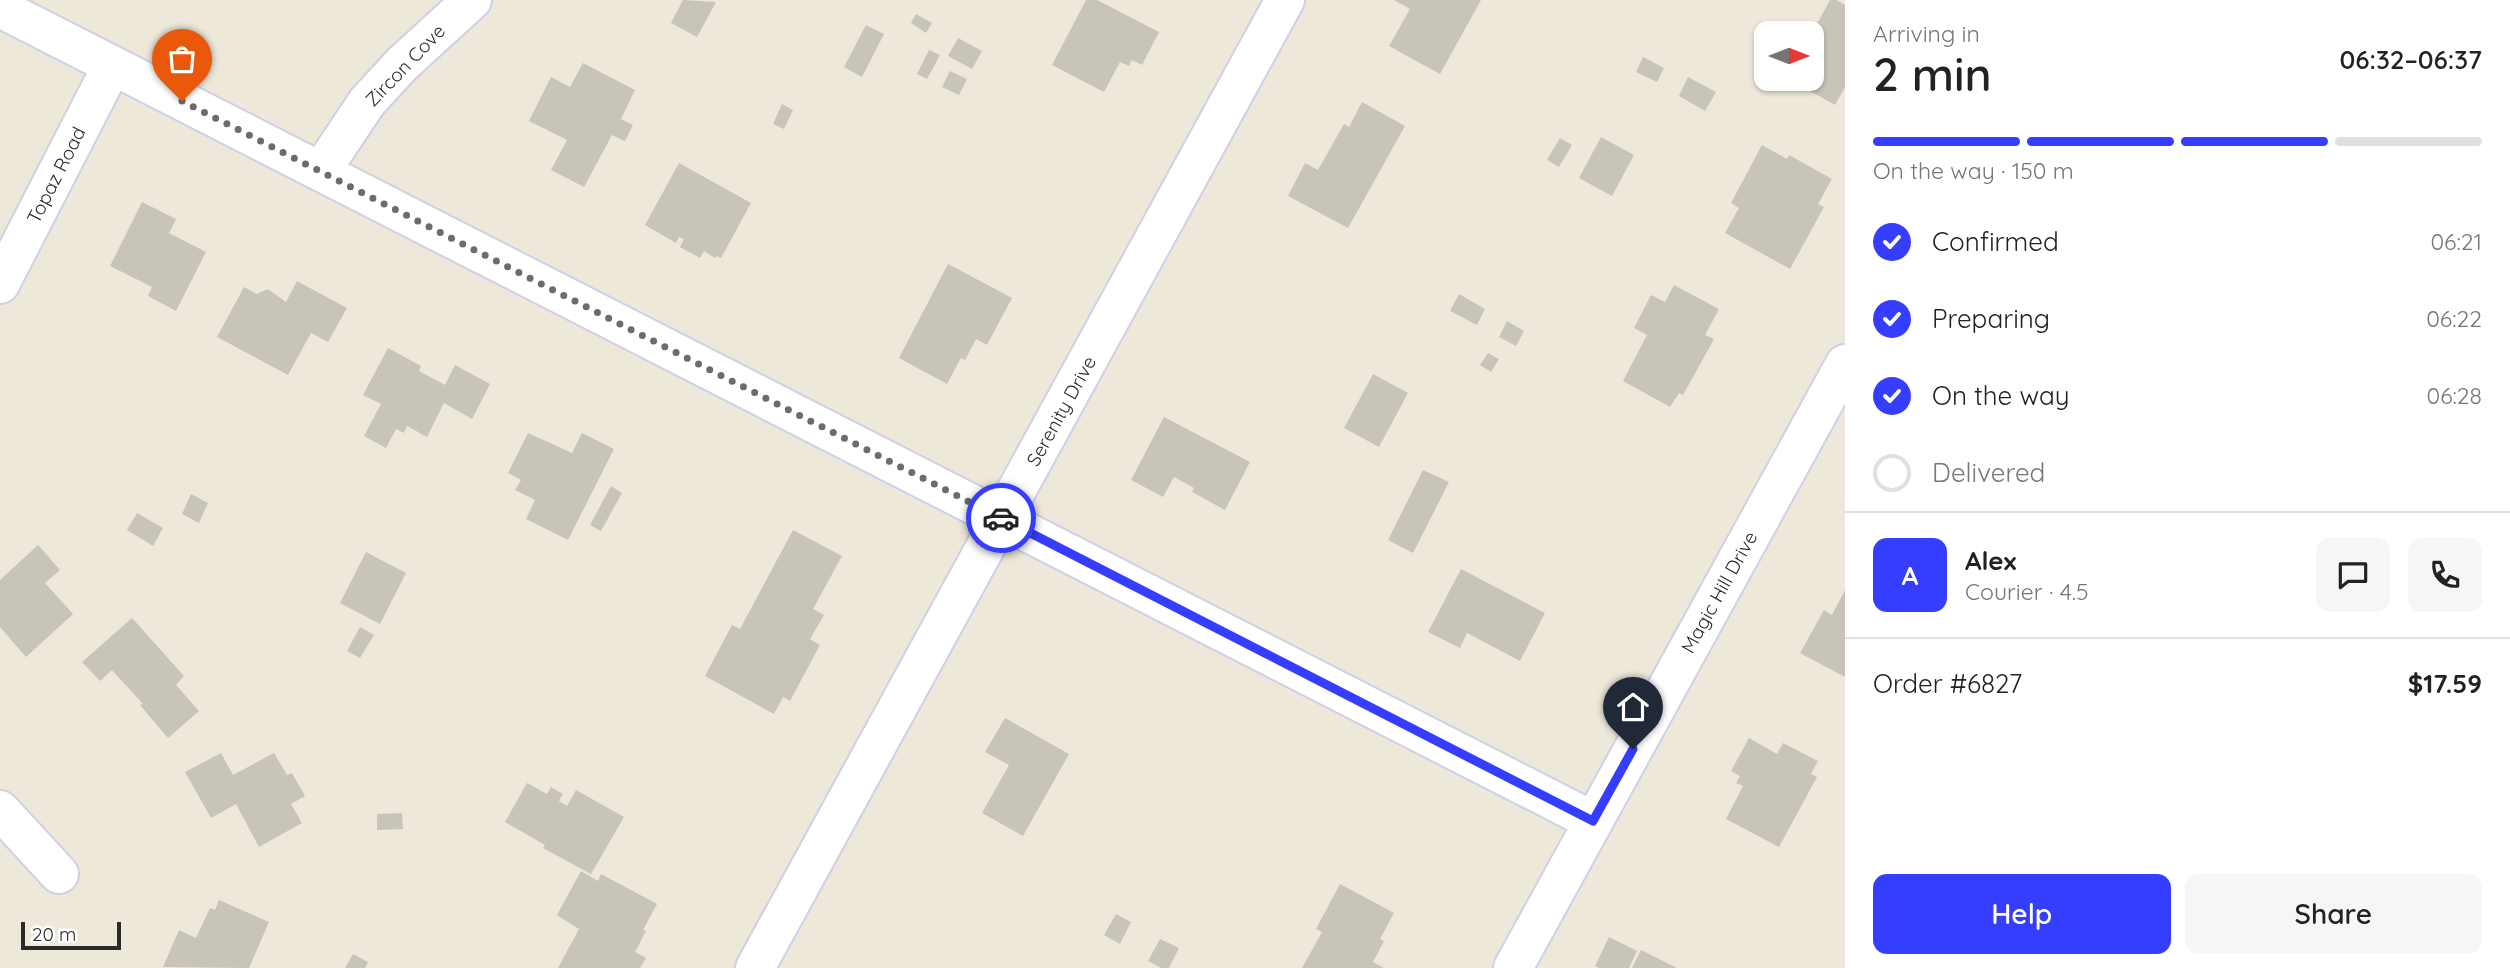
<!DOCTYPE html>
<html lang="en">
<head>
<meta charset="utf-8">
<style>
  :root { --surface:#fff; --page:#f6f6f6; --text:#222; --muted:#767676; --line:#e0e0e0; --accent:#353eff }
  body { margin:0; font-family:Quicksand,sans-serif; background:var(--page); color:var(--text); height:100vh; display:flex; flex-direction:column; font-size:26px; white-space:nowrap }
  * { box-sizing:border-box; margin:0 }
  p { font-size:23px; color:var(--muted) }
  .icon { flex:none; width:38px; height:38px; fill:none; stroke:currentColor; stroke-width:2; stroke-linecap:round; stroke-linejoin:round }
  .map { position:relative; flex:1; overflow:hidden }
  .panel { display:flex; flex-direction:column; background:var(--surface); width:665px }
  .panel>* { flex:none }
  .needle { width:46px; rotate:90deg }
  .controls { position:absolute; left:1754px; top:21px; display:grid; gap:14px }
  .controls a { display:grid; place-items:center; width:70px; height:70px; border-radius:14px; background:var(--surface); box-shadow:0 2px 5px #0004; font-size:35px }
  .scale { position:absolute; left:21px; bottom:18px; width:100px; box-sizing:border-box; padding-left:7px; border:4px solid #2a2a2a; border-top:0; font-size:19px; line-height:24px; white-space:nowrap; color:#2a2a2a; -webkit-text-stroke:5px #fff; paint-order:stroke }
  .pin { position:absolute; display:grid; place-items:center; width:60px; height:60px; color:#fff; margin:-72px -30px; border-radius:50% 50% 50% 0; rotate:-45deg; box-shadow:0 0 7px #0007 }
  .pin .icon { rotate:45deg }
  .courier { position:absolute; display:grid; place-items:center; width:70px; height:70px; margin:-35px; border:5px solid #353eff; border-radius:50%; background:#fff; color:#222; box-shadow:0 2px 9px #0007 }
  .head em { font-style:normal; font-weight:600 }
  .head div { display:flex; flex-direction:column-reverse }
  .head { display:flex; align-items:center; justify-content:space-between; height:119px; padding:0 28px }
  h1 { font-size:46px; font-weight:600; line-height:52px }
  .bar { display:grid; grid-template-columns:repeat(4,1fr); gap:10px 7px; align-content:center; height:84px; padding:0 28px }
  .bar i { height:9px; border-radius:5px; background:var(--line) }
  .bar .on { background:var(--accent) }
  .bar p { grid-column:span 4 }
  .line { display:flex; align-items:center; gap:18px; padding:0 28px; border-top:2px solid var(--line) }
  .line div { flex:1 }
  .round { display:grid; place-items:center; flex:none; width:74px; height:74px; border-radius:14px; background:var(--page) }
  ol { padding:0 28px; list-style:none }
  li { display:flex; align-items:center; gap:21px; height:77px }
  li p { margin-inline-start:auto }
  li .icon { padding:7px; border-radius:50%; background:var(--accent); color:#fff; stroke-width:4 }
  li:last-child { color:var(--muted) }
  li i { width:38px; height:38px; border:4px solid var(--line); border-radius:50% }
  .button { display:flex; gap:14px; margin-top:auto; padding:14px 28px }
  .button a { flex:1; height:80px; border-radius:14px; background:var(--accent); color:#fff; font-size:28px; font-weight:600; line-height:80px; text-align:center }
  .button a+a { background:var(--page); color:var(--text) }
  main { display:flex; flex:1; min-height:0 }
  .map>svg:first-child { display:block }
  .building { fill:#c8c4ba }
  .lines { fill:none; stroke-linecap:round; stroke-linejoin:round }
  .minor-casing { stroke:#cfd0e4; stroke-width:42 }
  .minor { stroke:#fff; stroke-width:38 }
  .done { stroke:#6e6c68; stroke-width:7; stroke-dasharray:0 12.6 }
  .route { stroke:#353eff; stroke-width:9 }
  .labels { text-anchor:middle; stroke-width:6; stroke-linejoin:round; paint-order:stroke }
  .street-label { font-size:19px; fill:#2a2a2a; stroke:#fff }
</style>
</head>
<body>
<main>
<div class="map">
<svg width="1845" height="968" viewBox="0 0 1845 968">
  <rect width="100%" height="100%" fill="#ede8da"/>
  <!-- building -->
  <g class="building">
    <path d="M683,0L716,2L697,37L671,23Z"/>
    <path d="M1086,0H1097L1159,32L1142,65L1132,60L1129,66L1120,62L1104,92L1052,65Z"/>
    <path d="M1394,0H1481L1440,74L1389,46L1410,9Z"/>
    <path d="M1830,0H1836L1845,5V87L1835,105L1803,87L1807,79H1811V70L1821,52L1811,47V35Z"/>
    <path d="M916,14L932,23L926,33L911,23Z"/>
    <path d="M866,25L884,34L862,77L844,67Z"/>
    <path d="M958,38L982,51L972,69L948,56Z"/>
    <path d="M929,50L940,55L927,79L917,74Z"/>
    <path d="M1643,57L1664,68L1657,82L1636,72Z"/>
    <path d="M583,63L635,90L621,119L633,125L625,141L612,135L584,187L551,170L567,140L529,121L551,77L570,87Z"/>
    <path d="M950,71L967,79L959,95L942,87Z"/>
    <path d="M1688,77L1716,92L1705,111L1679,96Z"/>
    <path d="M1362,102L1405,126L1348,228L1288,196L1305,163L1318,170L1344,124L1349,127Z"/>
    <path d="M782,104L793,110L784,129L773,124Z"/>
    <path d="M1601,137L1634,155L1612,196L1579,178Z"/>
    <path d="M1560,138L1572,145L1559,167L1547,160Z"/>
    <path d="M1762,145L1787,159L1789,155L1832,179L1818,204L1824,207L1790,269L1725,233L1739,208L1731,203Z"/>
    <path d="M679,163L751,203L721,258L717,256L715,258L704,251L700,258L680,247L684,239L679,237L676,243L645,225Z"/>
    <path d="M142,202L176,219L169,233L206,252L176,311L148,296L152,287L110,266Z"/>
    <path d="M948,264L1012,298L987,345L976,339L965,360L961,358L947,384L899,358Z"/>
    <path d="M297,281L347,308L328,342L311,333L288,375L217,337L244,287L257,294L268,289L286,302Z"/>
    <path d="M1674,285L1719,309L1705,335L1714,339L1683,395L1679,393L1670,407L1623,381L1647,335L1634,328L1651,295L1665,302Z"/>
    <path d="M1459,294L1485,309L1477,325L1450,311Z"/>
    <path d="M1507,321L1524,331L1516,346L1499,337Z"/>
    <path d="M388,348L421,366L419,371L445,385L455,365L490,384L472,419L444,403L427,437L407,426L404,433L396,429L386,448L364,436L381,404L363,395Z"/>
    <path d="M1488,353L1499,359L1491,372L1480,365Z"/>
    <path d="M1373,374L1408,393L1379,447L1344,428Z"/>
    <path d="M1164,417L1250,462L1225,510L1192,492L1194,488L1174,477L1163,497L1131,480Z"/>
    <path d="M528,433L572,453L582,433L614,449L568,540L526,519L535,500L515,490L521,480L508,473Z"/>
    <path d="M1423,470L1449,482L1413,553L1388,540Z"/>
    <path d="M611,486L622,493L601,531L590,525Z"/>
    <path d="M191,494L208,503L199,523L182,514Z"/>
    <path d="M137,513L163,528L153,546L127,530Z"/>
    <path d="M793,530L842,556L813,609L824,615L810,639L820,645L790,701L783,697L774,714L705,676L732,625L740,629Z"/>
    <path d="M38,545L60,570L45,583L73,614L26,657L0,627V580Z"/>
    <path d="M366,552L406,573L380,624L340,603Z"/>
    <path d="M1461,569L1545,613L1520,661L1467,633L1460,648L1428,632Z"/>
    <path d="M1845,590V677L1800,653L1824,610L1832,615Z"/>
    <path d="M132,618L184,676L176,685L199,711L168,738L140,705L143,704L112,670L100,681L82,662Z"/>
    <path d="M360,627L374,635L360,658L347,651Z"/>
    <path d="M1005,718L1069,754L1023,836L982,813L1009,765L985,752Z"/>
    <path d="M1749,738L1777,754L1783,743L1818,761L1811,774L1817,777L1779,847L1726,819L1743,786L1736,783L1740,776L1731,771Z"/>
    <path d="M221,753L233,775L274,753L287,775L292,773L305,796L291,804L302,823L259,847L236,804L211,818L185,772Z"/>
    <path d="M527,783L547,794L551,787L563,794L559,801L567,806L576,790L624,817L591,874L543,848L545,845L505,822Z"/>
    <path d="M402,813L403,829L377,830V814Z"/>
    <path d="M581,871L598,881L601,874L657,904L643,930L646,931L635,952L646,958L640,968H558L579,929L557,915Z"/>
    <path d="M1340,884L1394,913L1380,939L1384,941L1373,962L1384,968H1302L1322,932L1316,929Z"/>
    <path d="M219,900L269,922L249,968L163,967L179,930L196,938L210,908L215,910Z"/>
    <path d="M1116,914L1131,922L1120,944L1104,935Z"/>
    <path d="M1609,937L1637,951L1629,968H1599L1595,966Z"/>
    <path d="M1160,939L1179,948L1169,968H1161L1148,961Z"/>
    <path d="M1641,950L1677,968H1632Z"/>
    <path d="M353,954L368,962L365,968H345Z"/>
  </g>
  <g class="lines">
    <!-- minor casing -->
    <g class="minor-casing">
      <g id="minor">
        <path d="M0,8L1593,821"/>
        <path d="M321,171L367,102L402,64L472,0"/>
        <path d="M0,284L112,66"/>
        <path d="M0,810L59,874"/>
        <path d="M755,968L1285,0"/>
        <path d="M1513,968L1845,364"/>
      </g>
    </g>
    <!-- minor -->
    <use href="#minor" class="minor"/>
  </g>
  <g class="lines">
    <!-- done -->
    <path class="done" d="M182,101L1001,518"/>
    <!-- route -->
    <path class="route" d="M1001,518L1593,821L1633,749"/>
  </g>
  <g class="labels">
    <!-- street labels -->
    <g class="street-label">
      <text transform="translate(405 65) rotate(-46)" y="7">Zircon Cove</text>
      <text transform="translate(56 175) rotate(-63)" y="7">Topaz Road</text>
      <text transform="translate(1061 411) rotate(-61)" y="7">Serenity Drive</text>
      <text transform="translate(1719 592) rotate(-61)" y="7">Magic Hill Drive</text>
    </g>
  </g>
</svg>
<div class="controls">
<a><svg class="needle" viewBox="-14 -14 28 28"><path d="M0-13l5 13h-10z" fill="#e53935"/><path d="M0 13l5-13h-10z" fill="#767676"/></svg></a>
</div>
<div class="scale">20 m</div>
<div class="pin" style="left:182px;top:101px;background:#ea580c"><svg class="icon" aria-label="bag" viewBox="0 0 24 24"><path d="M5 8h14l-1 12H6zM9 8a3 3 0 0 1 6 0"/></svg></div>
<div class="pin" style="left:1633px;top:749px;background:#1f2937"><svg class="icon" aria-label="home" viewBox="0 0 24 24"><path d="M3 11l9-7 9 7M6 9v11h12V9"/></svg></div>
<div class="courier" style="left:1001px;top:518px"><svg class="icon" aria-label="car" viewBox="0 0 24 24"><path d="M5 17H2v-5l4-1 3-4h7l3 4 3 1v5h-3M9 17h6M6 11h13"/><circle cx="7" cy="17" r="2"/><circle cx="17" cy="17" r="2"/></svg></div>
</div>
<section class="panel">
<div class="head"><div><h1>2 min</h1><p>Arriving in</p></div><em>06:32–06:37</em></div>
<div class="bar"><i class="on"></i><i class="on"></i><i class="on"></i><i></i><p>On the way · 150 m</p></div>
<ol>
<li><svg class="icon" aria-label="check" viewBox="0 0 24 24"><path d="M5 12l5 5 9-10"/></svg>Confirmed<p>06:21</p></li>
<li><svg class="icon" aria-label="check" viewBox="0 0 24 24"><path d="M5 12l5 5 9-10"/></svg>Preparing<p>06:22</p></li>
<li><svg class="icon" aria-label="check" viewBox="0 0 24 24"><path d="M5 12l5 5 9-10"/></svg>On the way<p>06:28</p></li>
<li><i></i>Delivered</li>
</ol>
<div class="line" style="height:126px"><b class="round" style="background:var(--accent);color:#fff">A</b><div><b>Alex</b><p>Courier · 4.5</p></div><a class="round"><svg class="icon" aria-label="chat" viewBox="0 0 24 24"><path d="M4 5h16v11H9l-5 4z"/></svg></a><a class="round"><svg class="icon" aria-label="phone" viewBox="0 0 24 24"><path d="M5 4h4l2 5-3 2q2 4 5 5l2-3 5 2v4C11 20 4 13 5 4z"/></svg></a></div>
<div class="line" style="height:91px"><div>Order #6827</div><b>$17.59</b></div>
<div class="button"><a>Help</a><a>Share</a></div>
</section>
</main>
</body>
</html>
